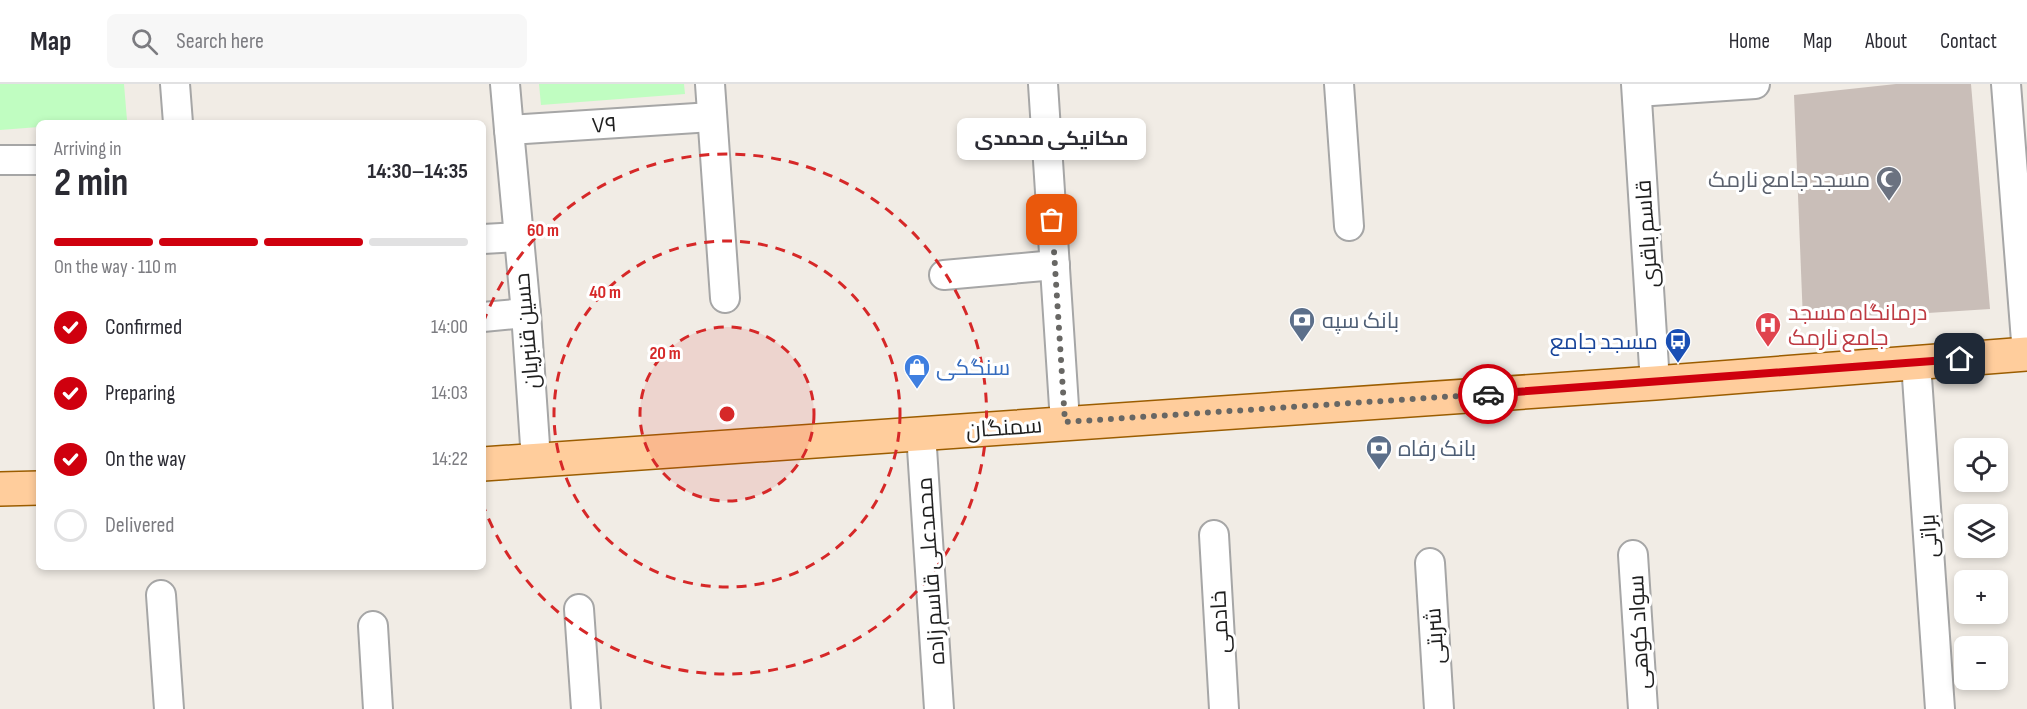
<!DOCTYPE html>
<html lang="en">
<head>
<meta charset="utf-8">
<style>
  :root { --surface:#fff; --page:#f7f7f7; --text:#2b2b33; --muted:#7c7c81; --line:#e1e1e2; --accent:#cf000e }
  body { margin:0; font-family:"Sofia Sans Condensed",Cairo,sans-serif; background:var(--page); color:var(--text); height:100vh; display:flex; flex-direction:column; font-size:22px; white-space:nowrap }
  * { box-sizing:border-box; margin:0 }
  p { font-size:20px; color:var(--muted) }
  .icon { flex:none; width:33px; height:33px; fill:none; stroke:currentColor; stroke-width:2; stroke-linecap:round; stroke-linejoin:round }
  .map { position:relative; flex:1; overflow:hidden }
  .drawer { position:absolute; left:36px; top:36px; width:450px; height:450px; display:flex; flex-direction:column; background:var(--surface); border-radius:9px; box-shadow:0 3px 9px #0003 }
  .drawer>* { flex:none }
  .controls { position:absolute; left:1954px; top:354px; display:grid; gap:12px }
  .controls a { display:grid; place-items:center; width:54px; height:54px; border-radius:9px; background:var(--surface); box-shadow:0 3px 9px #0003; font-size:30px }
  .pin { position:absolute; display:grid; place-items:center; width:51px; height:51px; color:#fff; margin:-26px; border-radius:12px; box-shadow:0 3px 9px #0006 }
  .courier { position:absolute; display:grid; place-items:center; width:60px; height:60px; margin:-30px; border:4px solid #cf000e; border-radius:50%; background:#fff; color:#222; box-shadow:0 2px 8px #0007 }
  .bubble { position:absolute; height:42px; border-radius:9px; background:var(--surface); box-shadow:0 3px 9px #0003; font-size:20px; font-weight:700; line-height:42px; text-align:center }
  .summary em { font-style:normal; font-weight:700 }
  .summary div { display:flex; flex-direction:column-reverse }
  .summary { display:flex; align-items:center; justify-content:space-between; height:102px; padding:0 18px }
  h1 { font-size:39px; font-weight:700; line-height:45px }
  .bar { display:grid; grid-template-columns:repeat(4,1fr); gap:9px 6px; align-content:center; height:72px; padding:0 18px }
  .bar i { height:8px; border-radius:4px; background:var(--line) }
  .bar .on { background:var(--accent) }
  .bar p { grid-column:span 4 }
  ol { padding:0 18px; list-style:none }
  li { display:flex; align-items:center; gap:18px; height:66px }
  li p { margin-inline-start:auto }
  li .icon { padding:6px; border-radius:50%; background:var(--accent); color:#fff; stroke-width:4 }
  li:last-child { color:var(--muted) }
  li i { width:33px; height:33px; border:3px solid var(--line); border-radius:50% }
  header { display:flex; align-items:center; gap:36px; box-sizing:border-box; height:84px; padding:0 30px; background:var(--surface); border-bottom:2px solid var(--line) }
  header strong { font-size:28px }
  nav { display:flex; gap:33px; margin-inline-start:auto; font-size:21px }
  .search { width:420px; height:54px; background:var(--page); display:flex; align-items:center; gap:15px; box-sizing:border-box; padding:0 21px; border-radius:9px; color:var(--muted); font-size:22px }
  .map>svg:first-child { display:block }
  .park { fill:#c0fdc1 }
  .building { fill:#c9beb8 }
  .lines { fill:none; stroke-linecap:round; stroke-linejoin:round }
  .minor-casing { stroke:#a6a6a6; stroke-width:32 }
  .major-casing { stroke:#9b5d00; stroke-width:36 }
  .minor { stroke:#fff; stroke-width:28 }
  .major { stroke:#ffcd9c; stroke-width:33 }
  .done { stroke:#686764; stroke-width:6; stroke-dasharray:0 10.8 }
  .route { stroke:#cf000e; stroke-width:8 }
  .ring { fill:none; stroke:#d62828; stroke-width:3; stroke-dasharray:10 8 }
  .labels { text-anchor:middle; stroke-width:6; stroke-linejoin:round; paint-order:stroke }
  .street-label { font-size:22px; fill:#1f1f1f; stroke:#fff }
  .worship-label { font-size:22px; fill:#5b616d; stroke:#fff; text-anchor:end }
  .health-label { font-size:22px; fill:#be3a42; stroke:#fff; text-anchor:start }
  .service-label { font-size:22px; fill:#4e5e75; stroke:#fff; text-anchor:start }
  .transit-label { font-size:22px; fill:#164399; stroke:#fff; text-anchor:end }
  .shop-label { font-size:22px; fill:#366cbe; stroke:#fff; text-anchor:start }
  .centre { fill:#d62828; stroke:#fff; stroke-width:3 }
  .ring-label { font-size:18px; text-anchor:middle; font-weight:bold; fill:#d62828; stroke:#fff; stroke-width:6; stroke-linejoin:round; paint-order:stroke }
</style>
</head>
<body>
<header>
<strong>Map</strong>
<div class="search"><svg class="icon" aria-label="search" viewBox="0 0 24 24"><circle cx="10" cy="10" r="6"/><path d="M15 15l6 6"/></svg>Search here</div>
<nav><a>Home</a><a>Map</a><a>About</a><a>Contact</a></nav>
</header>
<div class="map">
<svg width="2027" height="625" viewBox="0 0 2027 625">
  <rect width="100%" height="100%" fill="#f1ece5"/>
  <!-- park -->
  <g class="park">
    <path d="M0,0H124L127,36L94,39H39V43L0,46Z"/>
    <path d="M539,0H684L685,10L541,21Z"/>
  </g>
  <!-- building -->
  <path class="building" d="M1896,0H1971L1990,225L1803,237L1794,11Z"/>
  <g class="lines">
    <!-- minor casing -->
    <g class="minor-casing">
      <g id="minor">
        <path d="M175,0L178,39"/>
        <path d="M505,0L509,46L712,33"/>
        <path d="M710,0L725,214"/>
        <path d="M1043,0L1065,338"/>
        <path d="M1339,0L1349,142"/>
        <path d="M1636,0L1655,299"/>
        <path d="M2006,0L2027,270"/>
        <path d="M1637,8L1755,0"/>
        <path d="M509,46L526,229L536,376"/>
        <path d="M0,76H39"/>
        <path d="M483,155L517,153"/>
        <path d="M944,191L1055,181"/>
        <path d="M483,233L526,229"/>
        <path d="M1916,279L1940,625"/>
        <path d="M921,349L939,625"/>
        <path d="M1214,451L1224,625"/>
        <path d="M1633,471L1643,625"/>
        <path d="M1430,479L1439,625"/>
        <path d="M161,511L169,625"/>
        <path d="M579,525L586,625"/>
        <path d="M373,542L378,625"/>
      </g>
    </g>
    <!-- major casing -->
    <g class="major-casing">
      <g id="major">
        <path d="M483,380L1655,299L2027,270"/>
        <path d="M0,405L39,404"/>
      </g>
    </g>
    <!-- minor -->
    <use href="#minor" class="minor"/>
    <!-- major -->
    <use href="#major" class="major"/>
  </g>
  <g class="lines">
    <!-- done -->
    <path class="done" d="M1052,136L1065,338L1488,310"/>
    <!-- route -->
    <path class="route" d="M1488,310L1960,275"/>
  </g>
  <!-- distance rings -->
  <circle cx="727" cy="330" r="87" fill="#d62828" fill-opacity=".12"/>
  <g class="ring">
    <circle cx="727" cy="330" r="87"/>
    <circle cx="727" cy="330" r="173"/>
    <path d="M483 239A260 260 0 1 1 483 421"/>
  </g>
  <!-- icons -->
  <defs>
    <g id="mosque-pin" transform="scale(1.35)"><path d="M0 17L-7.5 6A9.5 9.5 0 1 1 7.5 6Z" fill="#6b7280" stroke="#fff"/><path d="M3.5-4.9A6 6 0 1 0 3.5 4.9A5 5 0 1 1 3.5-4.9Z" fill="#fff"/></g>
    <g id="bank-pin" transform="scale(1.35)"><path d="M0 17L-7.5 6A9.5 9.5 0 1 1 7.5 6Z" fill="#5c6f8a" stroke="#fff"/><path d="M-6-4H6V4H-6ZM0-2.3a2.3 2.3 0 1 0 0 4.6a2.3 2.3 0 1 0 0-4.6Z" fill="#fff"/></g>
    <g id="hospital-pin" transform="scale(1.35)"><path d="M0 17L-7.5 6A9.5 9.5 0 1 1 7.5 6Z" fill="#e0444e" stroke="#fff"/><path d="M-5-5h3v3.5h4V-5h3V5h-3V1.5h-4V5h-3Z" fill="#fff"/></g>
    <g id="bus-pin" transform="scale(1.35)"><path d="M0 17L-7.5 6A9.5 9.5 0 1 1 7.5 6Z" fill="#1a4fb4" stroke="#fff"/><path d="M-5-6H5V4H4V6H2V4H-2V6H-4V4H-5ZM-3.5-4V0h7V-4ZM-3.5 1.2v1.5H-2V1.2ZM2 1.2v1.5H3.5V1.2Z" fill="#fff"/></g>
    <g id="shop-pin" transform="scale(1.35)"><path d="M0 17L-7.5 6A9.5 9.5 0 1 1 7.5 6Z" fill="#3f7fe0" stroke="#fff"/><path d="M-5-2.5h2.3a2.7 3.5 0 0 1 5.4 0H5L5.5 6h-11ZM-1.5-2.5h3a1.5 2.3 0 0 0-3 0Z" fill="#fff"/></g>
  </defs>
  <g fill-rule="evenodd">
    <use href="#mosque-pin" x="1889" y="95"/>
    <use href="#bank-pin" x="1302" y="236"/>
    <use href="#hospital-pin" x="1768" y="241"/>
    <use href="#bus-pin" x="1678" y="257"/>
    <use href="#shop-pin" x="917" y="283"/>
    <use href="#bank-pin" x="1379" y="364"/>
  </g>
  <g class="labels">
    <!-- street labels -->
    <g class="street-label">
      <text transform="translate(604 40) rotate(-4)" y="8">۷۹</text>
      <text transform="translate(1646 150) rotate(-94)" y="8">قاسم باقری</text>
      <text transform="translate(526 247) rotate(-95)" y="8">حسین قنبریان</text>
      <text transform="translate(1004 343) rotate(-4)" y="8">سمنگان</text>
      <text transform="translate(1928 452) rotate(-94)" y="8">براتی</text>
      <text transform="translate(930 487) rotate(-94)" y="8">محمدعلی قاسم زاده</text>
      <text transform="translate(1219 538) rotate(-93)" y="8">خادمی</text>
      <text transform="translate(1638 548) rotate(-93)" y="8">سواد کوهی</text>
      <text transform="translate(1434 552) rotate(-94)" y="8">شربتی</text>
    </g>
    <!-- worship labels -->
    <g class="worship-label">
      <text x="1870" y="103">مسجد جامع نارمک</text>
    </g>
    <!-- health labels -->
    <g class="health-label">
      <text x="1788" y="236">درمانگاه مسجد<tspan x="1788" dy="25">جامع نارمک</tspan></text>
    </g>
    <!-- service labels -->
    <g class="service-label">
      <text x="1322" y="244">بانک سپه</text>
      <text x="1398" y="372">بانک رفاه</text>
    </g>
    <!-- transit labels -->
    <g class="transit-label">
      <text x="1658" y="265">مسجد جامع</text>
    </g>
    <!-- shop labels -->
    <g class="shop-label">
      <text x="936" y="291">سنگکی</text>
    </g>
  </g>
  <circle cx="727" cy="330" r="9" class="centre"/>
  <g class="ring-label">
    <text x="543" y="152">60 m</text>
    <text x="605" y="214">40 m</text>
    <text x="665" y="275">20 m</text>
  </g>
</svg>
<div class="controls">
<a><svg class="icon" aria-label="locate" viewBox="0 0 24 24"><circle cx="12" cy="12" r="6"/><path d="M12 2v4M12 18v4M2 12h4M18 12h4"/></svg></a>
<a><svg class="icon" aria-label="layers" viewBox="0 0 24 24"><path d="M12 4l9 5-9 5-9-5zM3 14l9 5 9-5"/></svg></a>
<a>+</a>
<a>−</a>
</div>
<div class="pin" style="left:1052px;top:136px;background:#ea580c"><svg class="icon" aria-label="bag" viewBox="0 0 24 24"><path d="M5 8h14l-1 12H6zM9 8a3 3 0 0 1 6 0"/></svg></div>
<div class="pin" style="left:1960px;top:275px;background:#1f2937"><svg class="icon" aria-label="home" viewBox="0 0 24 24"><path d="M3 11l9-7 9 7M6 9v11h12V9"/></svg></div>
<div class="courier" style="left:1488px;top:310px"><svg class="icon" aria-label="car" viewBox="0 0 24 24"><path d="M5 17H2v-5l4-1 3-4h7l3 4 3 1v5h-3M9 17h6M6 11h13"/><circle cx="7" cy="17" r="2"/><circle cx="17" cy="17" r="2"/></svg></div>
<div class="bubble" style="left:957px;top:34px;width:189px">مکانیکی محمدی</div>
<section class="drawer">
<div class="summary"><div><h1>2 min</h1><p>Arriving in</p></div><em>14:30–14:35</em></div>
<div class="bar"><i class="on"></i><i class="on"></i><i class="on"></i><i></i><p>On the way · 110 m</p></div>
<ol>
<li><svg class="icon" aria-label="check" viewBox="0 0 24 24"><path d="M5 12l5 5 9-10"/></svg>Confirmed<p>14:00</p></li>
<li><svg class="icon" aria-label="check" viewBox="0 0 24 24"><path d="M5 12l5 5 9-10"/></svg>Preparing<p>14:03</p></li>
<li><svg class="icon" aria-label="check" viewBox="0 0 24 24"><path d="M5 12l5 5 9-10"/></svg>On the way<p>14:22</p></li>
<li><i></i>Delivered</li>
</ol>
</section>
</div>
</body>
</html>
